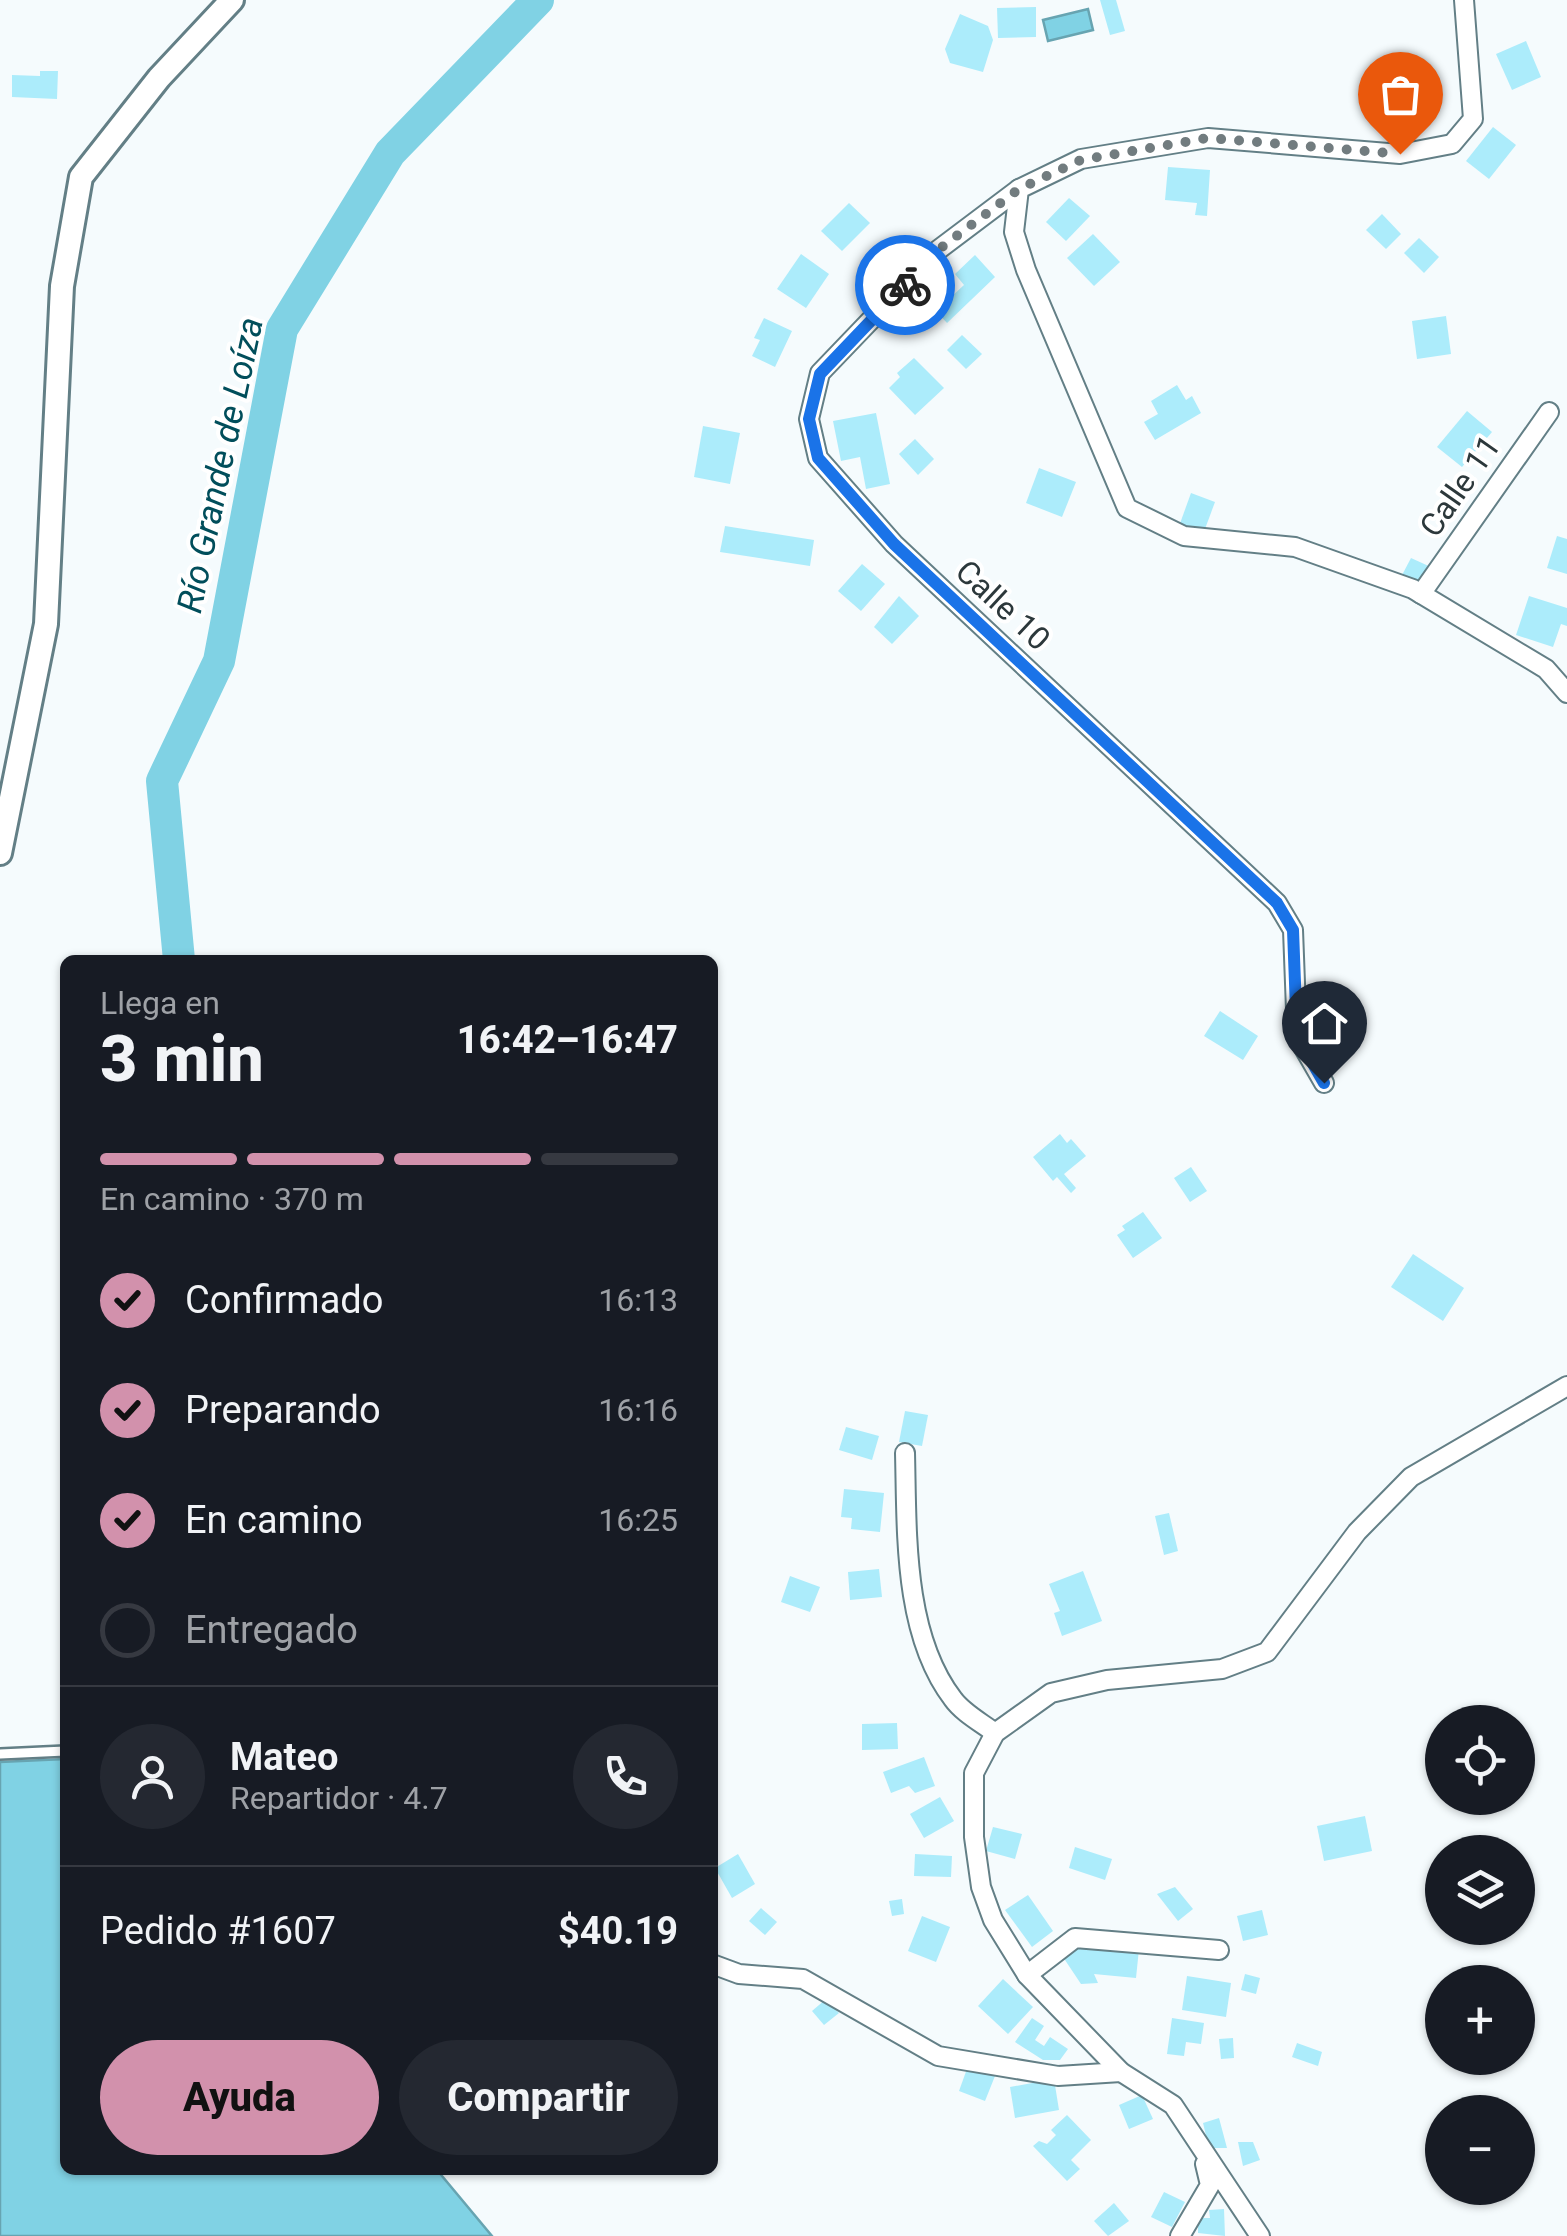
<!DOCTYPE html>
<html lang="es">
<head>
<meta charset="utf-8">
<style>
  :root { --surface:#171b24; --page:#242831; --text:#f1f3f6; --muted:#9ea1a6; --line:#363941; --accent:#d291ac }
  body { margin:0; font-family:Roboto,sans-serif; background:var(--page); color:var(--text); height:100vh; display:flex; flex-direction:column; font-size:38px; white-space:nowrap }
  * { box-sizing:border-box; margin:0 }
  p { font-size:32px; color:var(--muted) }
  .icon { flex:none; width:55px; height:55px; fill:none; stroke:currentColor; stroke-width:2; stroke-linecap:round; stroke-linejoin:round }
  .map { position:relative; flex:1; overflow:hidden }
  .sheet { position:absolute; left:60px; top:955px; width:658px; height:1220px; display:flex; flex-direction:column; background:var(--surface); border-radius:15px; box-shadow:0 2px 8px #0004 }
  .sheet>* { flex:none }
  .tools { position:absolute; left:1425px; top:1705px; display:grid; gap:20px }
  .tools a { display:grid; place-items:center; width:110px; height:110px; border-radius:50%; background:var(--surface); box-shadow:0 2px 8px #0004; font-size:50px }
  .pin { position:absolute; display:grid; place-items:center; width:85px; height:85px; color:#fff; margin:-102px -42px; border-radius:50% 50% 50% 0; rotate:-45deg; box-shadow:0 0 10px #0007 }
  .pin .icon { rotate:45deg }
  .courier { position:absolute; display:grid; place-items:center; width:100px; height:100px; margin:-50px; border:8px solid #1a73e8; border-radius:50%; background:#fff; color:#222; box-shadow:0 2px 12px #0007 }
  .overview em { font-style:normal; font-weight:800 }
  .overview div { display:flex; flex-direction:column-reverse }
  .overview { display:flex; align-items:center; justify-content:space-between; height:170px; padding:0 40px }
  h1 { font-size:65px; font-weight:800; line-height:75px }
  .bar { display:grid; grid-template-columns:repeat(4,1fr); gap:15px 10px; align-content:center; height:120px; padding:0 40px }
  .bar i { height:12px; border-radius:8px; background:var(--line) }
  .bar .selected { background:var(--accent) }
  .bar p { grid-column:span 4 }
  .line { display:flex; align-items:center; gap:25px; padding:0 40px; border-top:2px solid var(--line) }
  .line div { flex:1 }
  .round { display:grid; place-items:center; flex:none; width:105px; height:105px; border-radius:52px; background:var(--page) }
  ol { padding:0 40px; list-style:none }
  li { display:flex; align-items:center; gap:30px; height:110px }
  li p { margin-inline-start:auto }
  li .icon { padding:10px; border-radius:50%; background:var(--accent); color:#111; stroke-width:4 }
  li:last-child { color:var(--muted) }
  li i { width:55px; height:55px; border:5px solid var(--line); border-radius:50% }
  .cta { display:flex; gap:20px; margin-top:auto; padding:20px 40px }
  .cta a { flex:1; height:115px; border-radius:60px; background:var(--accent); color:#111; font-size:40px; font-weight:800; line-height:115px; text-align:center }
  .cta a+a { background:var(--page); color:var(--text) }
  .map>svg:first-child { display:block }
  .water { fill:#80d2e4; stroke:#67a4b1; stroke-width:2.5 }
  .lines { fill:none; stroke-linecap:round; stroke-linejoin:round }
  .river { stroke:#80d2e4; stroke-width:32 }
  .building { fill:#acecfb }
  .service-casing { stroke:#637f86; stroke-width:14 }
  .minor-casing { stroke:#637f86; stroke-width:22 }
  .tertiary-casing { stroke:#637f86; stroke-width:28 }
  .service { stroke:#fff; stroke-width:9 }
  .minor { stroke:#fff; stroke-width:18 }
  .tertiary { stroke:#fff; stroke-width:22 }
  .done { stroke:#727c7f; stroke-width:10; stroke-dasharray:0 18 }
  .route { stroke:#1a73e8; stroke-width:12 }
  .labels { text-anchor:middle; stroke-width:8; stroke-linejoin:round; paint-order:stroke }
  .street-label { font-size:32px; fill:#2c383b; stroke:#fff }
  .water-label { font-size:35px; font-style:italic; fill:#014e5b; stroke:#fff }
</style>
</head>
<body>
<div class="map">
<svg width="1567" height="2236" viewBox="0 0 1567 2236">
  <rect width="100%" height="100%" fill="#f5fbfd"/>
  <!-- water -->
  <g class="water">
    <path d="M1088,9L1093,30L1048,41L1043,20Z"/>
    <path d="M65,1759V2170H437L492,2236H0V1762Z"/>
  </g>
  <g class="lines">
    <!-- river -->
    <path class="river" d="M179,960L162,781L219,661L282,329L390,153L538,0"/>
  </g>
  <!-- building -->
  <g class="building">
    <path d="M1100,0H1116L1125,31L1110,35Z"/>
    <path d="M1036,7V37L998,38L997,8Z"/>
    <path d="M960,14L988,26L993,40L983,72L950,63L945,49Z"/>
    <path d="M1526,41L1541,77L1512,90L1496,54Z"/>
    <path d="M40,71H58L57,99L12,97V75L40,76Z"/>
    <path d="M1493,127L1516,145L1489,179L1466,161Z"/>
    <path d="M1168,167L1210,170L1207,216L1195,215L1197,203L1165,200Z"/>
    <path d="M1069,198L1090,216L1066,241L1046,222Z"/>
    <path d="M849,203L870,223L842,251L821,231Z"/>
    <path d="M1382,214L1401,234L1386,249L1366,230Z"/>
    <path d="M1093,234L1120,262L1094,286L1067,258Z"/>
    <path d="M1419,238L1439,257L1424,273L1404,253Z"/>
    <path d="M801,254L829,274L806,308L777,289Z"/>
    <path d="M975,255L995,277L947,323L936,311L964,285L955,274Z"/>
    <path d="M1446,316L1451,354L1417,359L1412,321Z"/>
    <path d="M764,318L792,331L775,367L752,356L760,340L754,338Z"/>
    <path d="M962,335L982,354L966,369L947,350Z"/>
    <path d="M914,358L944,388L915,415L889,388L900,377L897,373Z"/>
    <path d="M1177,385L1186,400L1192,396L1201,413L1155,440L1144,422L1158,414L1151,401Z"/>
    <path d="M1467,411L1492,432L1462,467L1437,447Z"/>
    <path d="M876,413L890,484L866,489L860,457L841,461L833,421Z"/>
    <path d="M703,426L740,433L730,484L694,477Z"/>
    <path d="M915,439L934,459L918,475L899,454Z"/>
    <path d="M1039,468L1076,482L1062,517L1026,503Z"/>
    <path d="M1191,493L1215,502L1202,537L1178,529Z"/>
    <path d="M725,526L814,540L810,566L720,552Z"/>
    <path d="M1557,536L1567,539V574L1547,568Z"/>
    <path d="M1411,558L1433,568L1423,588L1401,577Z"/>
    <path d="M862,564L885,584L861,611L838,591Z"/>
    <path d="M899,596L919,616L892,644L874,627Z"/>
    <path d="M1529,596L1567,608V626L1561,624L1553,647L1516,635Z"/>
    <path d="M1220,1011L1258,1036L1243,1060L1204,1036Z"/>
    <path d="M1060,1134L1067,1143L1071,1139L1086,1156L1064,1174L1076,1188L1071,1193L1057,1177L1053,1181L1033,1157Z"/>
    <path d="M1191,1167L1207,1191L1190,1202L1174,1178Z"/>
    <path d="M1143,1212L1162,1238L1133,1258L1117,1235L1125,1230L1122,1226Z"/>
    <path d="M1413,1254L1464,1288L1443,1321L1391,1287Z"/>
    <path d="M905,1411L928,1415L922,1446L899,1442Z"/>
    <path d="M846,1427L879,1436L872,1460L839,1450Z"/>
    <path d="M844,1489L884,1493L880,1532L851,1529L852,1518L841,1517Z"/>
    <path d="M1169,1513L1178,1551L1164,1555L1155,1516Z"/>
    <path d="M879,1569L882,1597L850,1600L848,1572Z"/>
    <path d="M1083,1571L1102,1621L1062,1636L1054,1613L1060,1611L1049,1584Z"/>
    <path d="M790,1576L820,1587L810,1612L781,1602Z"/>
    <path d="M897,1723L898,1749L862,1750V1724Z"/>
    <path d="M924,1757L935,1786L915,1793L909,1786L891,1793L883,1772Z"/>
    <path d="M940,1797L954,1821L924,1838L910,1814Z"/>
    <path d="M1365,1816L1372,1851L1324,1861L1317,1826Z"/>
    <path d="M993,1827L1022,1834L1015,1859L986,1851Z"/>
    <path d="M1075,1847L1112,1859L1105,1880L1069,1868Z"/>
    <path d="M738,1854L755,1884L732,1898L715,1868Z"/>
    <path d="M915,1854L952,1856L951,1877L914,1876Z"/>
    <path d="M1175,1887L1193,1909L1178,1921L1157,1894Z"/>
    <path d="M1028,1895L1053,1931L1032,1947L1005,1910Z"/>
    <path d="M902,1899L904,1914L892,1916L889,1901Z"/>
    <path d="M761,1908L777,1922L765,1935L749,1921Z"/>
    <path d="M1262,1910L1268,1935L1243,1941L1237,1916Z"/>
    <path d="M922,1916L950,1927L936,1962L908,1951Z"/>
    <path d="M1090,1944L1139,1949L1136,1978L1094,1974L1098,1983L1081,1984L1063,1957L1077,1947Z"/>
    <path d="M1245,1974L1260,1978L1256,1994L1241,1990Z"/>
    <path d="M1187,1976L1231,1983L1226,2017L1182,2010Z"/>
    <path d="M1003,1979L1033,2007L1008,2034L978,2006Z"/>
    <path d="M826,1999L839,2013L824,2025L812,2011Z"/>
    <path d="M1032,2018L1044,2026L1035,2040L1044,2046L1050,2037L1068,2049L1060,2060H1043L1015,2042Z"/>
    <path d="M1172,2018L1204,2023L1201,2044L1186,2042L1184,2056L1167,2054Z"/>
    <path d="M1233,2038L1234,2058L1221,2059L1219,2039Z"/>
    <path d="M1297,2043L1322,2052L1318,2066L1292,2057Z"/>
    <path d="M968,2066L995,2076L985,2101L959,2091Z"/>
    <path d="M1054,2079L1059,2110L1015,2118L1010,2087Z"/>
    <path d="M1142,2095L1153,2119L1129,2129L1119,2105Z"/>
    <path d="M1067,2115L1091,2140L1071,2160L1080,2169L1067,2181L1033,2146L1039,2141L1047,2144L1056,2135L1051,2130Z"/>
    <path d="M1219,2118L1227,2148H1209L1203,2123Z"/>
    <path d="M1238,2142H1253L1260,2160L1243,2166Z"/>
    <path d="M1164,2192L1185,2202L1172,2227L1151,2217Z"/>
    <path d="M1114,2203L1129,2221L1108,2236L1094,2221Z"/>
    <path d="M1224,2209L1225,2236L1198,2233V2218H1210L1209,2210Z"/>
  </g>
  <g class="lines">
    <!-- service casing -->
    <g class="service-casing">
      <path id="service" d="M0,1754L65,1751"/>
    </g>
    <!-- minor casing -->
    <g class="minor-casing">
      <g id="minor">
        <path d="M1464,0L1473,119L1452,144L1400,154L1208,138L1081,159L1019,189L1014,232L1026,270L1127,508L1184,536L1295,547L1413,589L1546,669L1567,693"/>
        <path d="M1019,189L938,250L820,373L809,419L818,458L894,544L1277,903L1293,930L1297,1036L1324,1083"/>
        <path d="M1421,594L1549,412"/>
        <path d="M905,1453C907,1532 903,1634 953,1699C963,1713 982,1723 995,1733"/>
        <path d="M712,1964L739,1974L803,1979L938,2056L1058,2076L1121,2072"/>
        <path d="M1027,1975L1075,1938L1219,1950"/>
        <path d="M1180,2236L1210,2185L1205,2164"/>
        <path d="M1260,2236L1173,2105L1121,2072L1027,1975L993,1920L981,1887L974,1837V1773L995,1733L1051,1693L1107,1680L1222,1669L1267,1652L1357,1532L1411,1477L1567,1386"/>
      </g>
    </g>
    <!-- tertiary casing -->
    <g class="tertiary-casing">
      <path id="tertiary" d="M0,853L46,624L62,286L81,177L159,78L232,0"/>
    </g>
    <!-- service -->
    <use href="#service" class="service"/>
    <!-- minor -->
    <use href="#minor" class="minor"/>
    <!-- tertiary -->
    <use href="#tertiary" class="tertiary"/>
  </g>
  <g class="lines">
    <!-- done -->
    <path class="done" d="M905,285L938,250L1019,189L1081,160L1208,138L1400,154"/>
    <!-- route -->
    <path class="route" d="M905,285L820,374L809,419L818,458L894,544L1277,903L1293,930L1297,1036L1324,1083"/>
  </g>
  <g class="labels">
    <!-- street labels -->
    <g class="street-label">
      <text transform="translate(1460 486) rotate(-55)" y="11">Calle 11</text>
      <text transform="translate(1003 605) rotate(43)" y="11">Calle 10</text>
    </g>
    <!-- water labels -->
    <g class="water-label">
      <text transform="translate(220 465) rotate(-78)" y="12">Río Grande de Loíza</text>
    </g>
  </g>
</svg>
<div class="tools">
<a><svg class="icon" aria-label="locate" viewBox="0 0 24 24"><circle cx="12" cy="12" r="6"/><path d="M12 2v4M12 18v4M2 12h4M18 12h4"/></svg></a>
<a><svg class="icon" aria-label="layers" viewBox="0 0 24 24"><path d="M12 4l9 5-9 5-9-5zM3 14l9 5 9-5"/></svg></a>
<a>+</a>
<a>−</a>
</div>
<div class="pin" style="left:1400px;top:154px;background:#ea580c"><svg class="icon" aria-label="bag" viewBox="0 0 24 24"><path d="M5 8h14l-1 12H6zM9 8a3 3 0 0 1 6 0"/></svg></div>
<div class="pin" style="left:1324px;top:1083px;background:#1f2937"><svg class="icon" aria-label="home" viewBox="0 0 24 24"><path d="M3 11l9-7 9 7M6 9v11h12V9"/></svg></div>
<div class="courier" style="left:905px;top:285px"><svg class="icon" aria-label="bike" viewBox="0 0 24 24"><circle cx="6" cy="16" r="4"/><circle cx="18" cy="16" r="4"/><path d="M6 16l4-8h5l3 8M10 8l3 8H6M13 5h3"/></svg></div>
<section class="sheet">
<div class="overview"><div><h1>3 min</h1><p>Llega en</p></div><em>16:42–16:47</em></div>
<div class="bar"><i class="selected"></i><i class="selected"></i><i class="selected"></i><i></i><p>En camino · 370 m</p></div>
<ol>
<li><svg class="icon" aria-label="check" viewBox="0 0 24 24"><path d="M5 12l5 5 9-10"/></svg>Confirmado<p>16:13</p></li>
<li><svg class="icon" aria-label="check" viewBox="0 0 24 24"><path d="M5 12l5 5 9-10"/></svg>Preparando<p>16:16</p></li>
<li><svg class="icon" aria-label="check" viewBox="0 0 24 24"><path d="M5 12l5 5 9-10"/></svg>En camino<p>16:25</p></li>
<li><i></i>Entregado</li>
</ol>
<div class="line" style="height:180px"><a class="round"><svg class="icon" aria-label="person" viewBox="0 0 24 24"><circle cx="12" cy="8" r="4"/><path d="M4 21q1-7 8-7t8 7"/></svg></a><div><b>Mateo</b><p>Repartidor · 4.7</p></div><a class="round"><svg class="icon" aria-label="phone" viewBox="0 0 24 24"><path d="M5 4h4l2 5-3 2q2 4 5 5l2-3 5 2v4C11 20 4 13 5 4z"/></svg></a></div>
<div class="line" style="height:130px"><div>Pedido #1607</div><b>$40.19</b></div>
<div class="cta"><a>Ayuda</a><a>Compartir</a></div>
</section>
</div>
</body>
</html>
